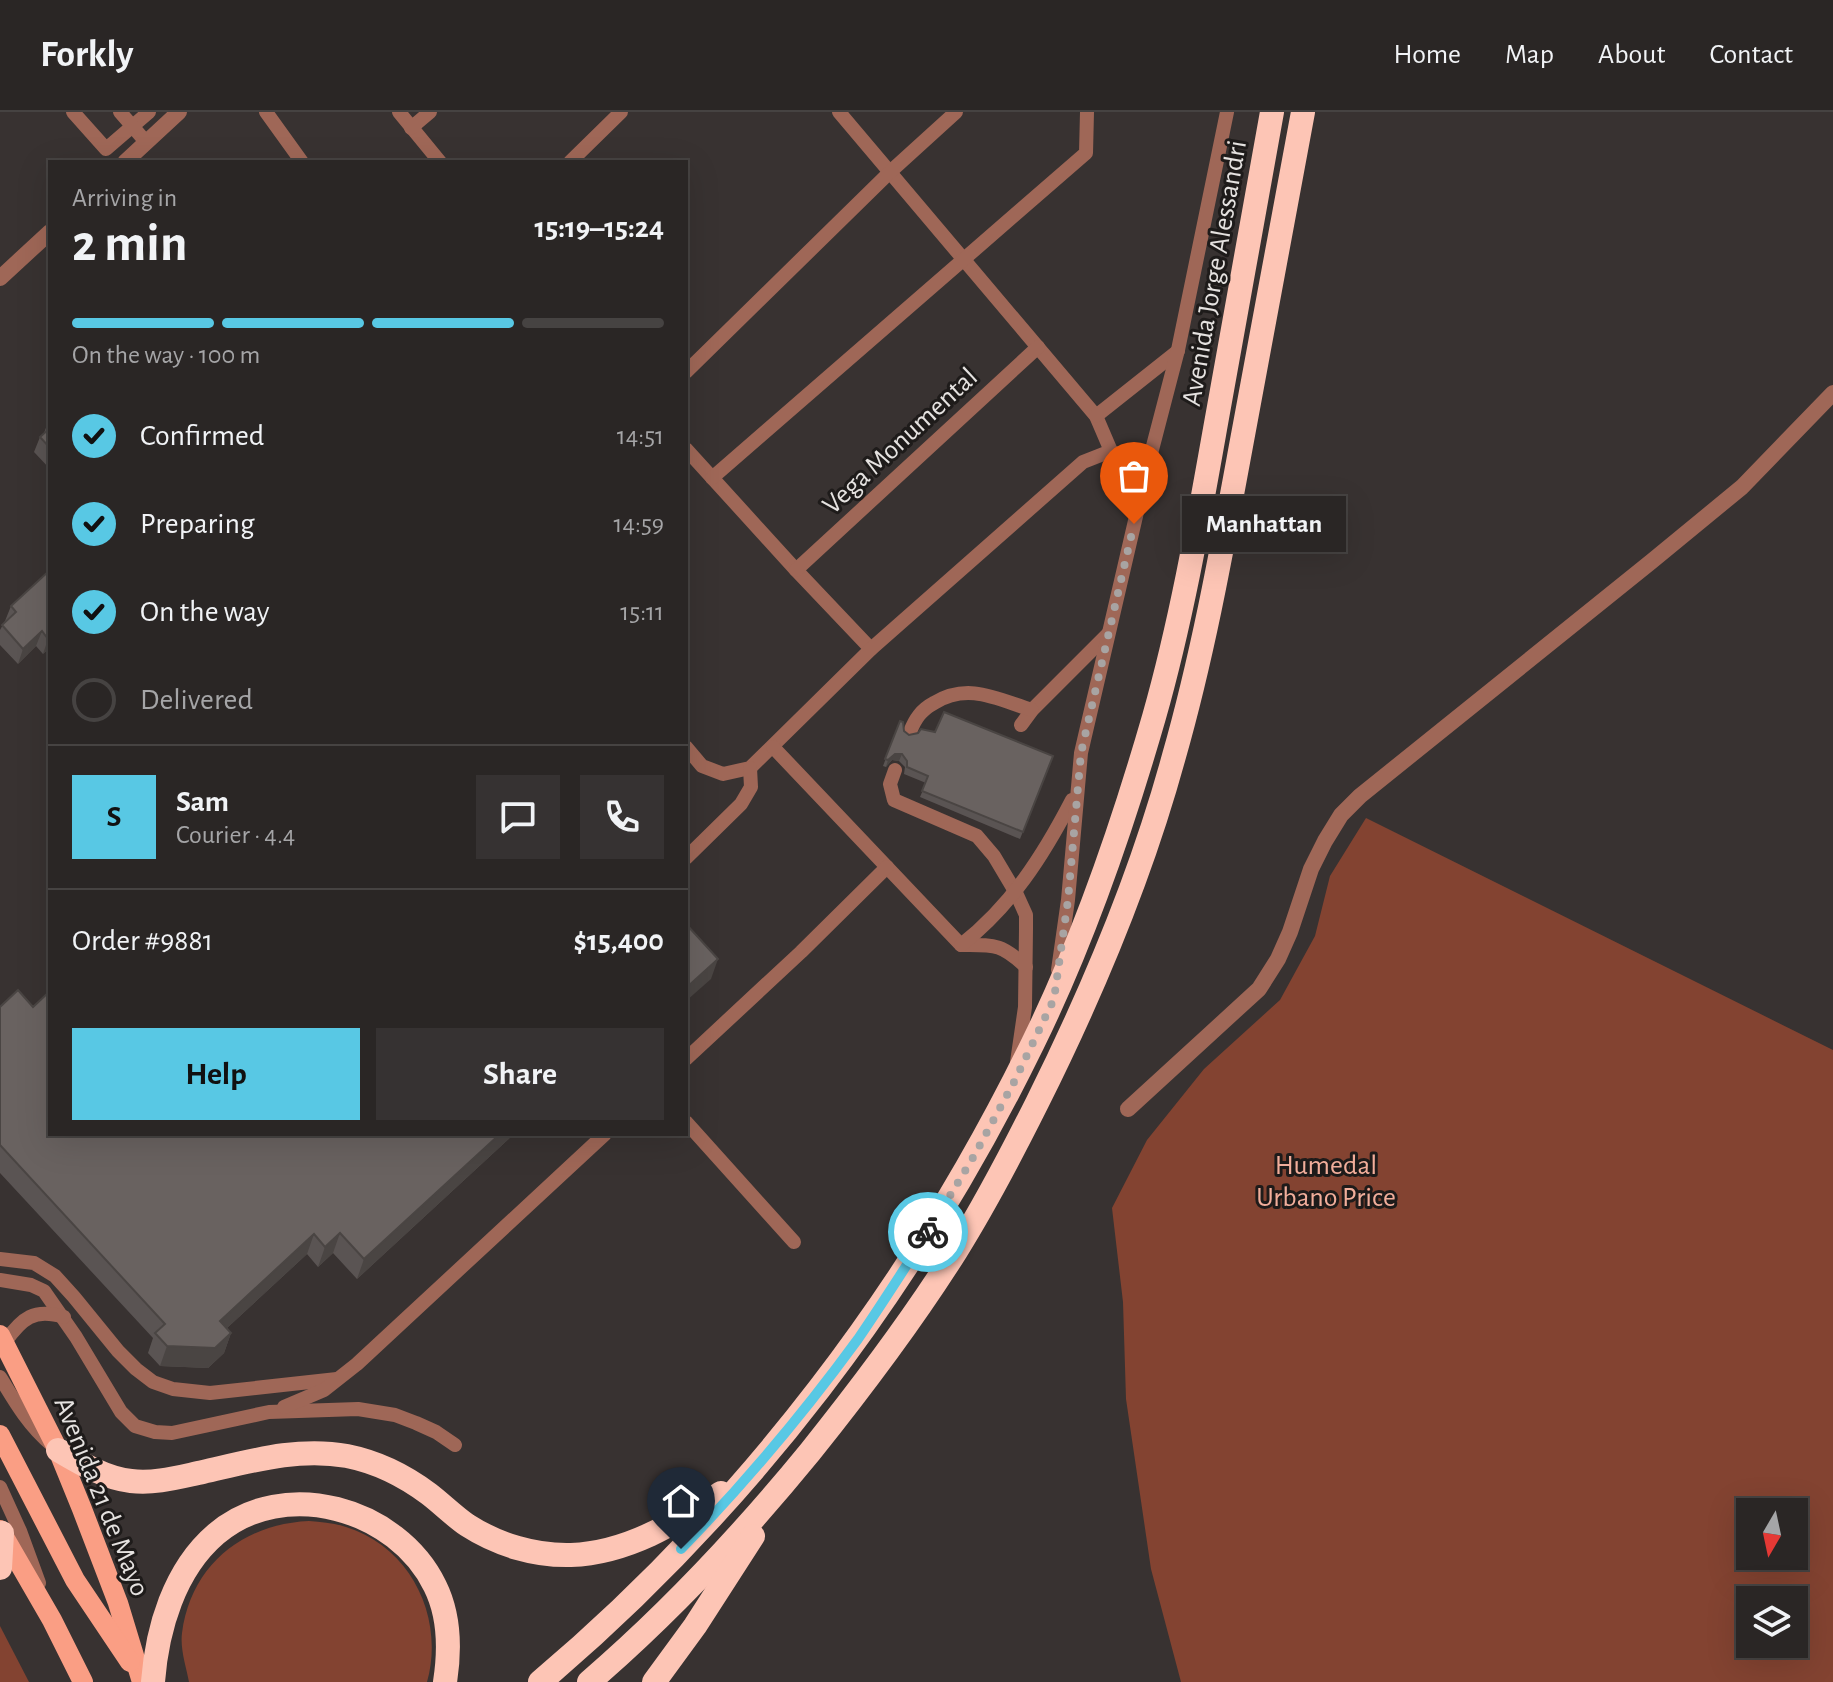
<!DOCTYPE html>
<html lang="en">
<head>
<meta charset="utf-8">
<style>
  :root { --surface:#2a2625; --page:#363232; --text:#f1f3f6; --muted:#a5a5a7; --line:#464342; --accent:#58c8e4 }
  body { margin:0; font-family:"Alegreya Sans",sans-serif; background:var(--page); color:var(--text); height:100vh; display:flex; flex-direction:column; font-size:30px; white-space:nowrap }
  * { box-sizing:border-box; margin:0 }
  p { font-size:26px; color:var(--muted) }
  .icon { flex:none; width:44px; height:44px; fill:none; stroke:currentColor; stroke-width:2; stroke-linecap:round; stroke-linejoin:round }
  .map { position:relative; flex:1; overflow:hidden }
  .sheet { position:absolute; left:48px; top:48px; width:640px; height:976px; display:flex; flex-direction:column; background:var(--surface); border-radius:0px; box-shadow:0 8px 32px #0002,0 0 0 2px var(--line) }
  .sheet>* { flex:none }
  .needle { width:52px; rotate:189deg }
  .fabs { position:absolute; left:1736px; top:1386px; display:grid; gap:16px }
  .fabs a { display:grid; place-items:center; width:72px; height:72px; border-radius:0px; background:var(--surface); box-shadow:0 8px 32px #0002,0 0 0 2px var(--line); font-size:40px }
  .pin { position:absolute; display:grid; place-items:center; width:68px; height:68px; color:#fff; margin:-82px -34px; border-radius:50% 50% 50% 0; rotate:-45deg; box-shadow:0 0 8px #0007 }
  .pin .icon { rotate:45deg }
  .courier { position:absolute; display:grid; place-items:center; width:80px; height:80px; margin:-40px; border:6px solid #58c8e4; border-radius:50%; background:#fff; color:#222; box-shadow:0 2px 10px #0007 }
  .bubble { position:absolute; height:56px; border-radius:0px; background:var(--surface); box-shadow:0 8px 32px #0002,0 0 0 2px var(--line); font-size:26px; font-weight:700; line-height:56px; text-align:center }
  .summary em { font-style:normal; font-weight:700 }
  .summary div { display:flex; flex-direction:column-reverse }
  .summary { display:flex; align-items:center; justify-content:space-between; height:136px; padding:0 24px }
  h1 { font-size:52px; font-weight:700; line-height:60px }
  .bar { display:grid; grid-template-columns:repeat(4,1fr); gap:12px 8px; align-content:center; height:96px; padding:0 24px }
  .bar i { height:10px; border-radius:6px; background:var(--line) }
  .bar .current { background:var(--accent) }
  .bar p { grid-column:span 4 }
  .line { display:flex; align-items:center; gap:20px; padding:0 24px; border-top:2px solid var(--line) }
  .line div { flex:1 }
  .round { display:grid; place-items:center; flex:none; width:84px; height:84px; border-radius:0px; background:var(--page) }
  ol { padding:0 24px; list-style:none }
  li { display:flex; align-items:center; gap:24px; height:88px }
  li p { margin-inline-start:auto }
  li .icon { padding:8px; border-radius:50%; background:var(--accent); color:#111; stroke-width:4 }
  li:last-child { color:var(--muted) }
  li i { width:44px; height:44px; border:4px solid var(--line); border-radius:50% }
  .button { display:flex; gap:16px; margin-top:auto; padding:16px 24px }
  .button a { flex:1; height:92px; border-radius:0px; background:var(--accent); color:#111; font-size:32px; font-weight:700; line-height:92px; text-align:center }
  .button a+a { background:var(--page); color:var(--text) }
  header { display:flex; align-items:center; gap:48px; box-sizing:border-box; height:112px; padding:0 40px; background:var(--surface); border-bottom:2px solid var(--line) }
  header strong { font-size:38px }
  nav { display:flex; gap:44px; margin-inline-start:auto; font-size:28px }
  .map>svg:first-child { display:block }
  .green { fill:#834331; fill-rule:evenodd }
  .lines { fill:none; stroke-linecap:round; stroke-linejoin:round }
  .lane { stroke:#9f6757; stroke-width:14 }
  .street { stroke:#9f6757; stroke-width:16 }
  .primary { stroke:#fa9e84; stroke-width:20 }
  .highway { stroke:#fdc5b5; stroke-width:24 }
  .wall { fill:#5a5453 }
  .shaded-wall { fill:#4a4543 }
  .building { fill:#696260; stroke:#4a4543; stroke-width:2 }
  .done { stroke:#a8a4a3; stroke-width:8; stroke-dasharray:0 14.4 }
  .route { stroke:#58c8e4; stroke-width:10 }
  .labels { text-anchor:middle; stroke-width:6; stroke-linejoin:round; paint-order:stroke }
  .street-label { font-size:28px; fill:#e5e2e0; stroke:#1e1b1a }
  .park-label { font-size:28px; fill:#f2ae9b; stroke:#1e1b1a }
</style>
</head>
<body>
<header>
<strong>Forkly</strong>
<nav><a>Home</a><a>Map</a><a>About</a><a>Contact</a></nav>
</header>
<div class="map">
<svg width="1833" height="1570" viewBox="0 0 1833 1570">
  <rect width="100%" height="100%" fill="#383231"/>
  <!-- green -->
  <g class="green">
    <path d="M1366,706L1833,938V1570H1181L1151,1457L1126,1287L1123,1190L1112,1096L1147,1028L1204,957L1280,888L1315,824L1330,764ZM1794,1400V1444H1750V1400ZM1794,1488V1532H1750V1488Z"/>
    <path d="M309,1409C322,1410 334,1411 346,1415C411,1435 445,1506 427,1570H189C186,1554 180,1537 182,1521C191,1453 243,1412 309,1409Z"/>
    <path d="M0,1514L29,1570H0Z"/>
  </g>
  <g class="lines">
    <!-- lane -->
    <g class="lane">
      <path d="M73,0L106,37L149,0"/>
      <path d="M120,0L146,30"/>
      <path d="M266,0L302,50"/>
      <path d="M399,0L440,50"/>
      <path d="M839,0L1096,304L1111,339L1147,357"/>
      <path d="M411,16L430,0"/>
      <path d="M570,50L621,0"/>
      <path d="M686,260L890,60L956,0"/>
      <path d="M1096,304L1178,239"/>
      <path d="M686,337L796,458L871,537"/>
      <path d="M712,366L1086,41L1087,0"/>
      <path d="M796,458L1038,235"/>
      <path d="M1021,613L1032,598L1108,522"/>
      <path d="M910,620C915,607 921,598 934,591C968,570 997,587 1032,598"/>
      <path d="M686,635L702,654L723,662L750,656L871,537L1083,350L1111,339"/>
      <path d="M773,635L961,833C994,833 1001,831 1026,855"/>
      <path d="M895,658L890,672L894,688L977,724L994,744L1016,781L1026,803V817L1025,895L1017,950"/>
      <path d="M686,746L741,692L751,675L750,656"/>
      <path d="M961,833C1011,794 1043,744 1072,688"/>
      <path d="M1058,858L1068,788L1081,641L1147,357L1178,238L1227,0"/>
      <path d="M686,947L801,840L887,755"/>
      <path d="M686,1010L794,1130"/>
      <path d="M0,1147L34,1151L55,1164L74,1185L118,1239L136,1257L153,1270L173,1277L210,1281L337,1267"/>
      <path d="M0,1168L31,1173L44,1179L76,1225L121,1300L135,1314L155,1320L172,1321L269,1300L358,1297L395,1303L416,1311L436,1320L455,1333"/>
      <path d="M5,1230C22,1206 34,1196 64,1205"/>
      <path d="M0,1265C15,1290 29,1314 52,1333"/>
      <path d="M284,1295L324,1278L357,1252L605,1022"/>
      <path d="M0,1375L20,1419L39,1471"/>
    </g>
    <!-- street -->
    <g class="street">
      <path d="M125,50L179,0"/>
      <path d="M0,166L50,120"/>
      <path d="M1128,997L1259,877L1278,847L1290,820L1311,757L1325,729L1341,703L1360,684L1652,449L1742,375L1833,281"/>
    </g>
    <!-- primary -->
    <g class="primary">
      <path d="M0,1223L58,1338L82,1397L118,1491L142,1570"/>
      <path d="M0,1323L75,1468L130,1550"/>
      <path d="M0,1418L52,1508L83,1570"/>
    </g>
    <!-- highway -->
    <g class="highway">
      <path d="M58,1338C80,1351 105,1366 131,1369C155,1372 179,1365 203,1360C251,1349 298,1335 347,1344C377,1350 405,1364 429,1382C442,1392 454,1404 467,1413C498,1433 535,1444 571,1443C627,1441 676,1411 721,1381"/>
      <path d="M0,1456L2,1421"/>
      <path d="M153,1570C157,1517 174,1458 216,1422C284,1364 397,1396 435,1474C450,1504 450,1538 445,1570"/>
      <path d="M540,1570C747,1395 914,1175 1033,931C1084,827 1122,716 1154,605C1181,510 1198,413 1215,317C1234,211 1253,106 1272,0"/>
      <path d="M589,1570C669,1501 743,1422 810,1340C862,1275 912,1209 956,1139C986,1091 1012,1041 1037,991C1093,879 1141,765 1174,644C1204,539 1223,431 1243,323C1263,215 1283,108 1303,0"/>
      <path d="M654,1570L695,1514L753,1424"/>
    </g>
  </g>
  <!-- wall -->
  <g class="wall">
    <path d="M50,305V357L34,340L40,325L44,321Z"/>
    <path d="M50,458V535L43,542L36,534L18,552L0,533V518L5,509L11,494Z"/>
    <path d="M900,609L904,619L909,623L1053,644L1020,727L920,685L926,671L904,662L905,655L899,649L892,648L886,655L883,654Z"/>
    <path d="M0,895H33L514,1022L357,1167L333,1141L318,1155L307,1142L227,1216L231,1221L224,1241L208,1256L160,1254L148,1241L153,1226L0,1061Z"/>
  </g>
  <!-- shaded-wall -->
  <g class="shaded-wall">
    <path d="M42,519L36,534L18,552L23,537Z"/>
    <path d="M50,525V535L43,542L48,527Z"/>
    <path d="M895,642H902L899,649L892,648L886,655L888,648Z"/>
    <path d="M718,847L711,867L686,889V876Z"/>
    <path d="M500,1022H514L357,1167L364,1147Z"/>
    <path d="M340,1121L333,1141L318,1155L325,1135Z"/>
    <path d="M314,1122L307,1142L213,1229L220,1209Z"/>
    <path d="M231,1221L224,1241L208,1256L160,1254L167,1234Z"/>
  </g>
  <!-- building -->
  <g class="building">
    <path d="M50,316V336L40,325Z"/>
    <path d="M50,458V525L48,527L42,519L23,537L2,513L16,500L11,494Z"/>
    <path d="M944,600L1053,644L1023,720L922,679L928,664L907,655V649L902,642H895L888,648L885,647L900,609L903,610L904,619L909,623L918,621L921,617L935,620Z"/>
    <path d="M686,812L718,847L686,876Z"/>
    <path d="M18,878L33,895L50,879V1022H500L364,1147L340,1121L325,1135L314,1122L220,1209L231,1221L215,1236L167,1234L155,1221L165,1212L0,1033V895Z"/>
  </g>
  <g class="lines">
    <!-- done -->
    <path class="done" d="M928,1120L974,1044L1014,970L1054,887L1068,788L1081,641L1134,412"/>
    <!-- route -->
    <path class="route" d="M681,1437C745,1371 804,1301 858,1227C882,1192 905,1156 928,1120"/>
  </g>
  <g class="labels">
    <!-- street labels -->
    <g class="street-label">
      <text transform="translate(1213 161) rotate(-80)" y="10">Avenida Jorge Alessandri</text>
      <text transform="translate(899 328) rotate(-43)" y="10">Vega Monumental</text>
      <text transform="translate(103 1384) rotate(68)" y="10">Avenida 21 de Mayo</text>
    </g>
    <!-- park labels -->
    <g class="park-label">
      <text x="1326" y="1062">Humedal<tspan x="1326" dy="32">Urbano Price</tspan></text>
    </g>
  </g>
</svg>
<div class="fabs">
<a><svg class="needle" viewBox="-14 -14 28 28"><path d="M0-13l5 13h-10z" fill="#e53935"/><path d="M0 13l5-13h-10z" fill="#a5a5a7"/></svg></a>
<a><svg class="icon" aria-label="layers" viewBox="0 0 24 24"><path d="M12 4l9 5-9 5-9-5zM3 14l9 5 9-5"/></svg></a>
</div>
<div class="pin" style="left:1134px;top:412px;background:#ea580c"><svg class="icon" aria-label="bag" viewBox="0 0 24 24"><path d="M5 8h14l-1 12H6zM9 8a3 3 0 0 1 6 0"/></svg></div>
<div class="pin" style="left:681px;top:1437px;background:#1f2937"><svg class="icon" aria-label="home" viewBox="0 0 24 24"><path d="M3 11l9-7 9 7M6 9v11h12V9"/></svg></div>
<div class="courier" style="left:928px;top:1120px"><svg class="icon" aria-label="bike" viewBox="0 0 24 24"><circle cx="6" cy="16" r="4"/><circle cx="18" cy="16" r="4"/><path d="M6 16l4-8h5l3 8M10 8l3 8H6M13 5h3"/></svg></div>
<div class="bubble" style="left:1182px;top:384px;width:164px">Manhattan</div>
<section class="sheet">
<div class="summary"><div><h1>2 min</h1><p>Arriving in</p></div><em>15:19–15:24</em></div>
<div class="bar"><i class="current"></i><i class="current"></i><i class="current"></i><i></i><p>On the way · 100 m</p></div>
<ol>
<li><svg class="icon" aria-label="check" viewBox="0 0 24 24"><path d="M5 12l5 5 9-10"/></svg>Confirmed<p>14:51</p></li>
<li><svg class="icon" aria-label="check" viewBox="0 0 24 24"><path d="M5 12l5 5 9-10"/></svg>Preparing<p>14:59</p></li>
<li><svg class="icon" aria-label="check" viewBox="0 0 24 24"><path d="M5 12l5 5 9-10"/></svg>On the way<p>15:11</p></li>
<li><i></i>Delivered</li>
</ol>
<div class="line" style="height:144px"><b class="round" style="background:var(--accent);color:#111">S</b><div><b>Sam</b><p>Courier · 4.4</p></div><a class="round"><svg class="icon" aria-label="chat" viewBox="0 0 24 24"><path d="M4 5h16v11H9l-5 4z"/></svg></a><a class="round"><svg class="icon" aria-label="phone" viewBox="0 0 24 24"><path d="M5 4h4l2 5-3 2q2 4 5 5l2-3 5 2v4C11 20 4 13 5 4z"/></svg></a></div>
<div class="line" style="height:104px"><div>Order #9881</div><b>$15,400</b></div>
<div class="button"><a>Help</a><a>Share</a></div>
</section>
</div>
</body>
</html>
